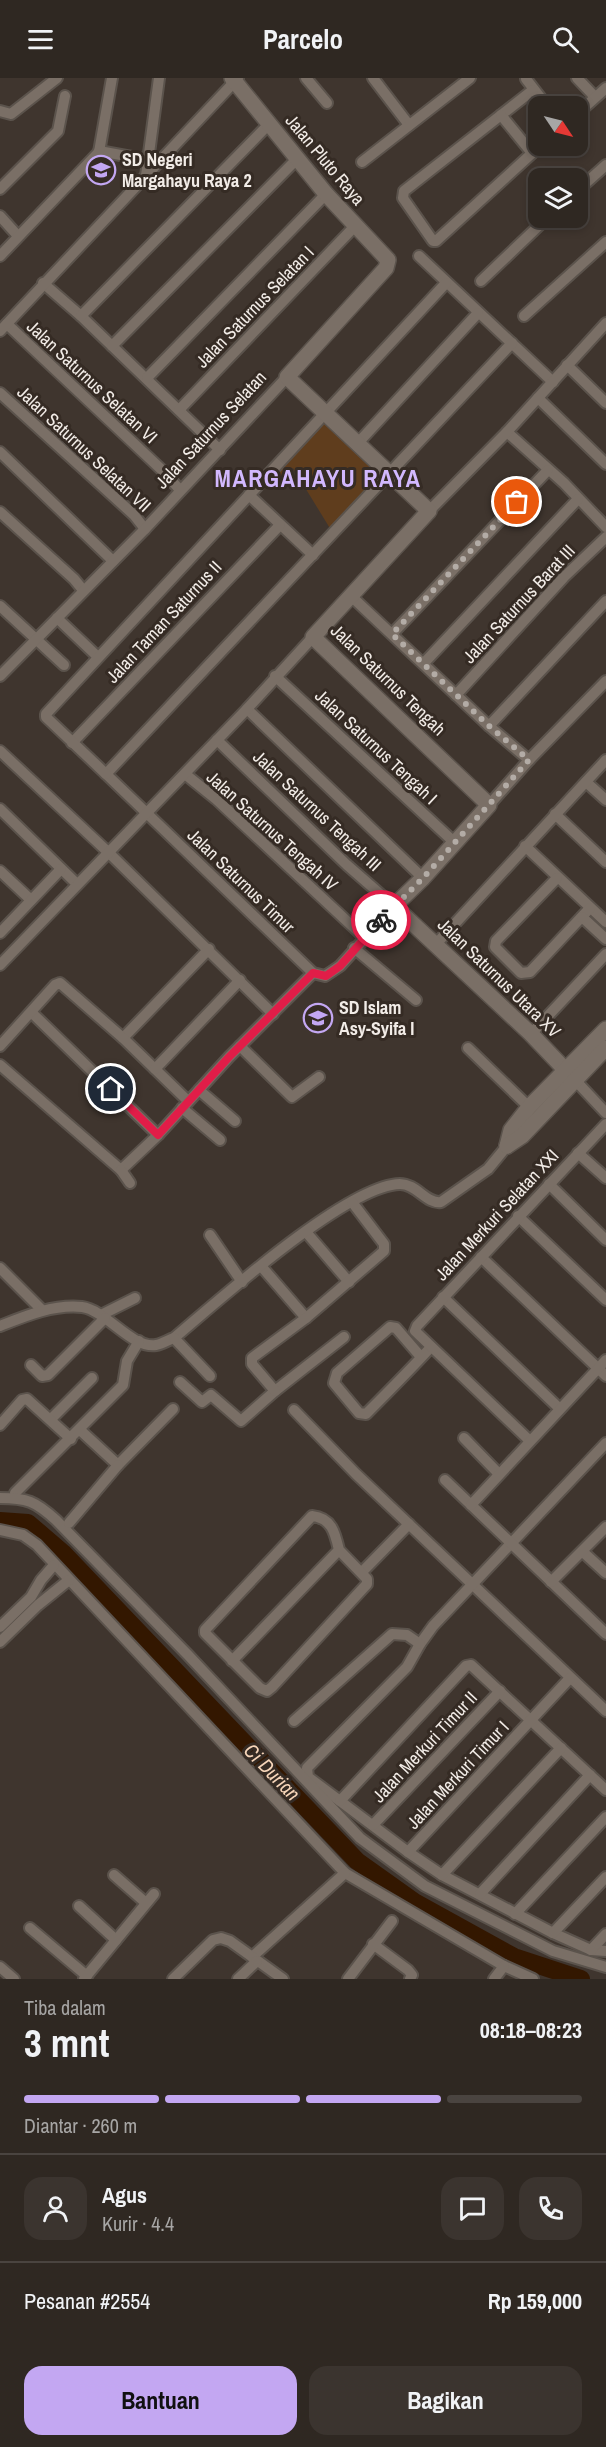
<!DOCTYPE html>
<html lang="id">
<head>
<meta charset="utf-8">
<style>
  :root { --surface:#2f2822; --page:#3b342f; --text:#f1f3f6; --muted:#a7a6a5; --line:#4a4440; --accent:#c3a7f2 }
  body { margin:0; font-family:"Archivo Narrow",sans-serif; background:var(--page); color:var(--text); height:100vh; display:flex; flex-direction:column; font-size:22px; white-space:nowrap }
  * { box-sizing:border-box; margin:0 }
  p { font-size:20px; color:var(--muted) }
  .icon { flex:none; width:33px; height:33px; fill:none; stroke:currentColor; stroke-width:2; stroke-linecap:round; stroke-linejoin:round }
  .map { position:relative; height:1901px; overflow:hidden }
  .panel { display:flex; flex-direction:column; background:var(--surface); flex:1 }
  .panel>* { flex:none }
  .needle { width:39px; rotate:125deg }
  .controls { position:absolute; left:528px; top:18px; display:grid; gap:12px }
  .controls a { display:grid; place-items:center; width:60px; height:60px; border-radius:12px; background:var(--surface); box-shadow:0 3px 9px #0003,0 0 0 2px var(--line); font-size:30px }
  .pin { position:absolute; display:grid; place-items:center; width:51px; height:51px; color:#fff; margin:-26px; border:3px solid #fff; border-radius:50%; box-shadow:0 2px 6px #0007 }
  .courier { position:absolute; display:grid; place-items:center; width:60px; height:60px; margin:-30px; border:4px solid #e11d48; border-radius:50%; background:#fff; color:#222; box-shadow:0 2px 8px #0007 }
  .head em { font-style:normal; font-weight:800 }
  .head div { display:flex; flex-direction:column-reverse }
  .head { display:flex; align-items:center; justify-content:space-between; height:102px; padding:0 24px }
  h1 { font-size:39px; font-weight:800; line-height:45px }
  .bar { display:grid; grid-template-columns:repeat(4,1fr); gap:9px 6px; align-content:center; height:72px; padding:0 24px }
  .bar i { height:8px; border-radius:4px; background:var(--line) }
  .bar .selected { background:var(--accent) }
  .bar p { grid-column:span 4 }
  .line { display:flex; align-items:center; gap:15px; padding:0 24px; border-top:2px solid var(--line) }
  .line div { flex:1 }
  .round { display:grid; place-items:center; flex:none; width:63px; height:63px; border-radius:18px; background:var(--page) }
  .cta { display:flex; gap:12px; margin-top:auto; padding:12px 24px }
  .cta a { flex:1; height:69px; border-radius:18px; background:var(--accent); color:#111; font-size:24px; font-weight:800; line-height:69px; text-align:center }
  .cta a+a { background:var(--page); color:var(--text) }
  header { display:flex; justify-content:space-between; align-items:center; height:78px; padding:0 24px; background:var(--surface); font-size:27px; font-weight:800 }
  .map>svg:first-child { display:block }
  .green { fill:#5f3d1d }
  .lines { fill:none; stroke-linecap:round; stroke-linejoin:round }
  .river { stroke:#331700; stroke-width:18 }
  .street-casing { stroke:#5b534c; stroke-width:14 }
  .secondary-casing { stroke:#5b534c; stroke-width:18 }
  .street { stroke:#7a6f66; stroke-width:10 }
  .secondary { stroke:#7a6f66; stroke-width:15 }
  .done { stroke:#b3aca6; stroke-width:6; stroke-dasharray:0 10.8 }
  .route { stroke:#e11d48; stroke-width:8 }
  .labels { text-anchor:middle; stroke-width:6; stroke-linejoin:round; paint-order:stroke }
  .poi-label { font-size:18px; font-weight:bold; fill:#f2ece7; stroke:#352b24; text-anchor:start }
  .street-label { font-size:18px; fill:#f2ece7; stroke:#352b24 }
  .water-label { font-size:20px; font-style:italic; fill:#f6d5b9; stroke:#352b24 }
  .district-label { font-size:24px; font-weight:bold; letter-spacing:1.5px; fill:#d2b8fe; stroke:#352b24 }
</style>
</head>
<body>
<header><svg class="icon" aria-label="menu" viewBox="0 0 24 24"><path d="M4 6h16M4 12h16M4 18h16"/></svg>Parcelo<svg class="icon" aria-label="search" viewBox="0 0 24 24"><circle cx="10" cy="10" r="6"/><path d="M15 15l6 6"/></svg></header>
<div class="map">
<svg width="606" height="1901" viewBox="0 0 606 1901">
  <rect width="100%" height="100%" fill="#3f352e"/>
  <!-- green -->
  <path class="green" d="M325,341L383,397L331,452L293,390L271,405L268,401Z"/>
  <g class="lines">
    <!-- river -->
    <path class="river" d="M0,1443L28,1445L63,1475L357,1783L416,1825L514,1879L581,1901"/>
    <!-- street casing -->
    <g class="street-casing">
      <g id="street">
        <path d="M306,0L327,25"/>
        <path d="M373,0L409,47"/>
        <path d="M577,0L595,19"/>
        <path d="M526,1L547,28"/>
        <path d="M533,12L404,113L403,120L433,163H436L540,68"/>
        <path d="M0,33L11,36L57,0"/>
        <path d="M578,35L606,10"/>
        <path d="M501,37L532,75"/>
        <path d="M99,73L148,82"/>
        <path d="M362,84L470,0"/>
        <path d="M146,98L159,0"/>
        <path d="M0,111L58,53L65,18"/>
        <path d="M578,112L606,87"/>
        <path d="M0,138L18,158"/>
        <path d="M0,178L99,74L112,0"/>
        <path d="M419,178L553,304"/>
        <path d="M481,203L547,140"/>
        <path d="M43,205L81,238L220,372"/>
        <path d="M81,238L269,46"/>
        <path d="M524,238L606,164"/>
        <path d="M7,246L163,393L180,412"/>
        <path d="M0,253L238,0"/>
        <path d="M112,268L297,81"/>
        <path d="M567,287L606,325"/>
        <path d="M147,300L326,116"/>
        <path d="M0,315L134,437L145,451"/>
        <path d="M538,320L606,386"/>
        <path d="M179,332L355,148"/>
        <path d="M507,354L564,405L606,449"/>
        <path d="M357,366L478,235"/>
        <path d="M0,374L113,483"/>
        <path d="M249,417L313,477"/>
        <path d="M429,433L507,354L606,245"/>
        <path d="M0,434L74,501L83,512"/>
        <path d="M351,518L489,648L529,682"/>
        <path d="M0,528L64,587"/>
        <path d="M57,540L98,579"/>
        <path d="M392,556L548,392"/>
        <path d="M424,585L578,421"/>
        <path d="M0,598L145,451L287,299"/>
        <path d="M275,598L454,764"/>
        <path d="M456,617L564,499L606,459"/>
        <path d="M247,631L423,800"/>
        <path d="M489,648L606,523"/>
        <path d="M217,662L347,787L394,828L340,888L325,898L313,895L106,696L512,265"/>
        <path d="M72,665L280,447"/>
        <path d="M0,673L108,774L273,936"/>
        <path d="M106,696L46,639V636L446,205"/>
        <path d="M185,696L216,721L364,859"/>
        <path d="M586,704L606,722"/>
        <path d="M489,727L529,682L606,603"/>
        <path d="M0,731L77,806"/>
        <path d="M555,736L606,784"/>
        <path d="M525,768L606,844"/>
        <path d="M0,793L31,822"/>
        <path d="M557,800L496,863L495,869L521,895L530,894L590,830"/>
        <path d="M582,839L606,861"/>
        <path d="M0,855L61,791"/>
        <path d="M437,865L606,682"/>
        <path d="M354,870L416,922"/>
        <path d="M0,887L247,631L313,559"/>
        <path d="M32,935L158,1057"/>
        <path d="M531,956L606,876"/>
        <path d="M123,960L209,871"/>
        <path d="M0,968L55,907L60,905L123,960L188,1023"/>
        <path d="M240,968L292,1019L319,999"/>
        <path d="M468,970L529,1029"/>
        <path d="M0,987L121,1092L158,1057L229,979L313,895"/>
        <path d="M155,991L240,902"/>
        <path d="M575,1002L606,1035"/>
        <path d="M199,1012L235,1043"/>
        <path d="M182,1030L220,1062"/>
        <path d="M578,1075L606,1100"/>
        <path d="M121,1092L130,1105"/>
        <path d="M549,1106L606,1162"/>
        <path d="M518,1138L606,1222"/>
        <path d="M306,1154L349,1204"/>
        <path d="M210,1157L242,1204"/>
        <path d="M481,1179L606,1298"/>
        <path d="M261,1188L306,1240"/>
        <path d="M0,1190L42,1232"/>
        <path d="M443,1219L559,1330"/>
        <path d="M101,1237L135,1220"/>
        <path d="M0,1248C25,1238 54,1226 82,1229C106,1232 132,1271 156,1267C162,1266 168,1262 174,1260C218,1223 347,1107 400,1106C417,1106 426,1126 441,1124L488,1091L507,1068"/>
        <path d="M174,1260L210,1298"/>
        <path d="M421,1279L396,1250L390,1249L337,1295L334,1305L359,1335L366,1336C388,1314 410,1292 431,1269"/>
        <path d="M31,1287L42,1298L48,1297L105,1240"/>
        <path d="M180,1304L202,1324L211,1317L241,1343L275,1313L344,1259"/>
        <path d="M275,1313L252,1286V1280L306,1240L384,1173V1166L352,1124"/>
        <path d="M294,1332L356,1396L606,1633"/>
        <path d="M51,1341L92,1300"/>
        <path d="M0,1347L22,1322L27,1321L71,1361"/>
        <path d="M80,1352L118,1387L173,1331"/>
        <path d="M464,1360L499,1396"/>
        <path d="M529,1362L415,1253L417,1248L606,1046"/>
        <path d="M606,1365L433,1548L420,1566L407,1589L307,1690L308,1699L408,1774L442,1797L553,1855L591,1872L606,1873"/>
        <path d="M445,1402L606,1556"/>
        <path d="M15,1415L123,1307L127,1283L139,1263"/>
        <path d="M0,1420C27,1420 35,1423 56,1442L188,1577L360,1760L425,1808L553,1873L606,1889"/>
        <path d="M471,1427L606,1282"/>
        <path d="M69,1445L118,1387"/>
        <path d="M0,1452L23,1457L37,1467L345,1795L504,1888L533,1901"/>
        <path d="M583,1474L606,1495"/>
        <path d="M362,1494L409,1446"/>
        <path d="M551,1504L606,1449"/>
        <path d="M0,1549L31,1519L41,1502L54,1487"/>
        <path d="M0,1564L38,1527L69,1502"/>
        <path d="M232,1583L339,1472L367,1501V1506L272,1609L267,1613L260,1610L205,1555V1552L312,1438C332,1440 335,1455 339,1472"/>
        <path d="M294,1643L392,1556L407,1557L420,1566"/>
        <path d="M340,1723L466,1588L471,1587L606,1712"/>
        <path d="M373,1747L500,1613"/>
        <path d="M408,1774L570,1600"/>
        <path d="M114,1797L146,1825"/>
        <path d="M442,1797L561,1670"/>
        <path d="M480,1816L590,1697"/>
        <path d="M79,1828L116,1862"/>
        <path d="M515,1836L606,1739"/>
        <path d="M30,1850L87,1898"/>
        <path d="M553,1855L606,1799"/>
        <path d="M373,1866L408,1892L412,1897L410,1901"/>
        <path d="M591,1872L606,1856"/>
        <path d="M252,1879L345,1795"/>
        <path d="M0,1889L14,1901"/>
        <path d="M84,1901L154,1816"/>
        <path d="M173,1901L213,1862L221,1860L230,1863L283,1901"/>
        <path d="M238,1901L257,1883"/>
        <path d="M348,1901L392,1843"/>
        <path d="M494,1901L504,1888"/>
      </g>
    </g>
    <!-- secondary casing -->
    <g class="secondary-casing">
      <g id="secondary">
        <path d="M232,0L326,116L388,182L386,190L287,299L429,433L313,559L489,727L423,800L394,828L531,956L575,1002"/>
        <path d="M507,1068L511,1052L529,1029L606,951"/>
        <path d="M507,1068L522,1058L606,970"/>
      </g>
    </g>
    <!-- street -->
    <use href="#street" class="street"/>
    <!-- secondary -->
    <use href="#secondary" class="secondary"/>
  </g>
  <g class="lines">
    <!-- done -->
    <path class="done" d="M381,842L423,800L529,682L489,648L392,556L517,424"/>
    <!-- route -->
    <path class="route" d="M111,1011L158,1057L229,979L313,895L326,898L340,888L381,842"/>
  </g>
  <!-- icons -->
  <defs>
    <g id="school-ring" transform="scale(1.5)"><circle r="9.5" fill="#352b24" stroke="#c3a7f2" stroke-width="1.5"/><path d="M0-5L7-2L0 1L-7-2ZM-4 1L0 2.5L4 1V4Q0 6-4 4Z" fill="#c3a7f2"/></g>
  </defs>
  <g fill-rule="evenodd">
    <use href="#school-ring" x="101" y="92"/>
    <use href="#school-ring" x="318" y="940"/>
  </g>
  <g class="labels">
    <!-- poi labels -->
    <g class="poi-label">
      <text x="122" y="88">SD Negeri<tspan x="122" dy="21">Margahayu Raya 2</tspan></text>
      <text x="339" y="936">SD Islam<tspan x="339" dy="21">Asy-Syifa I</tspan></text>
    </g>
    <!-- street labels -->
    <g class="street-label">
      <text transform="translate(325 82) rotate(50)" y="6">Jalan Pluto Raya</text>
      <text transform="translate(255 229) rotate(-46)" y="6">Jalan Saturnus Selatan I</text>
      <text transform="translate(92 304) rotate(43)" y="6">Jalan Saturnus Selatan VI</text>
      <text transform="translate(211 352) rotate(-47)" y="6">Jalan Saturnus Selatan</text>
      <text transform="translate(84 371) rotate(43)" y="6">Jalan Saturnus Selatan VII</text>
      <text transform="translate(519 526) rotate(-47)" y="6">Jalan Saturnus Barat III</text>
      <text transform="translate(164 544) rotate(-47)" y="6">Jalan Taman Saturnus II</text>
      <text transform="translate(388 602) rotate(44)" y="6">Jalan Saturnus Tengah</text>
      <text transform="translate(376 669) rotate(43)" y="6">Jalan Saturnus Tengah I</text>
      <text transform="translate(317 733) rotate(43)" y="6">Jalan Saturnus Tengah III</text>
      <text transform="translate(272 753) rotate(42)" y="6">Jalan Saturnus Tengah IV</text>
      <text transform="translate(241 803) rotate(44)" y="6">Jalan Saturnus Timur</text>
      <text transform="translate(499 900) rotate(44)" y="6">Jalan Saturnus Utara XV</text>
      <text transform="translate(497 1137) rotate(-47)" y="6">Jalan Merkuri Selatan XXI</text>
      <text transform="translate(425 1669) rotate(-47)" y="6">Jalan Merkuri Timur II</text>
      <text transform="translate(458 1697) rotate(-47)" y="6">Jalan Merkuri Timur I</text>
    </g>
    <!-- water labels -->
    <g class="water-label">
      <text transform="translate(272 1694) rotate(46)" y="7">Ci Durian</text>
    </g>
    <!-- district labels -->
    <g class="district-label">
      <text x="318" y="409">MARGAHAYU RAYA</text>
    </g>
  </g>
</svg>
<div class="controls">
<a><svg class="needle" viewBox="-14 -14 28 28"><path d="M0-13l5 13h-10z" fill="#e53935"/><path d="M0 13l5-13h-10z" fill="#a7a6a5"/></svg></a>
<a><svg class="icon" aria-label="layers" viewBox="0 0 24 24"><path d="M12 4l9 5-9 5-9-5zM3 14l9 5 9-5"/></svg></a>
</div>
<div class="pin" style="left:517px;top:424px;background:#ea580c"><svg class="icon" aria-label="bag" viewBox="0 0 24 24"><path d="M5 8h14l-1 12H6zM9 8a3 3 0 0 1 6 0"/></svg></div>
<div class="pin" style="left:111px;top:1011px;background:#1f2937"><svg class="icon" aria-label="home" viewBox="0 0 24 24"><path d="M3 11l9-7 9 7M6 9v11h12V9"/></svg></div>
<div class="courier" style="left:381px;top:842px"><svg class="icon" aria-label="bike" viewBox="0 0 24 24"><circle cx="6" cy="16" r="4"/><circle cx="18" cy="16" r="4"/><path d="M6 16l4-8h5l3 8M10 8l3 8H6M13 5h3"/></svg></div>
</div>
<section class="panel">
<div class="head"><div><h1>3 mnt</h1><p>Tiba dalam</p></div><em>08:18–08:23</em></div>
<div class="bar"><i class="selected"></i><i class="selected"></i><i class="selected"></i><i></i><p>Diantar · 260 m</p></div>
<div class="line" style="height:108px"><a class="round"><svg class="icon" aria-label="person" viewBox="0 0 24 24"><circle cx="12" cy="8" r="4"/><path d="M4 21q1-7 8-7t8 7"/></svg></a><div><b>Agus</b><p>Kurir · 4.4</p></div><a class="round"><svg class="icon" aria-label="chat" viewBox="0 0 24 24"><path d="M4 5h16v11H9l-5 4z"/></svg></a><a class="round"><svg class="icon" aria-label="phone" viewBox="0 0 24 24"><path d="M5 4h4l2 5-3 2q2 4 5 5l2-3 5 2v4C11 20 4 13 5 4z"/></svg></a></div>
<div class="line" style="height:78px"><div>Pesanan #2554</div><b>Rp 159,000</b></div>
<div class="cta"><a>Bantuan</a><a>Bagikan</a></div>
</section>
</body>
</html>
